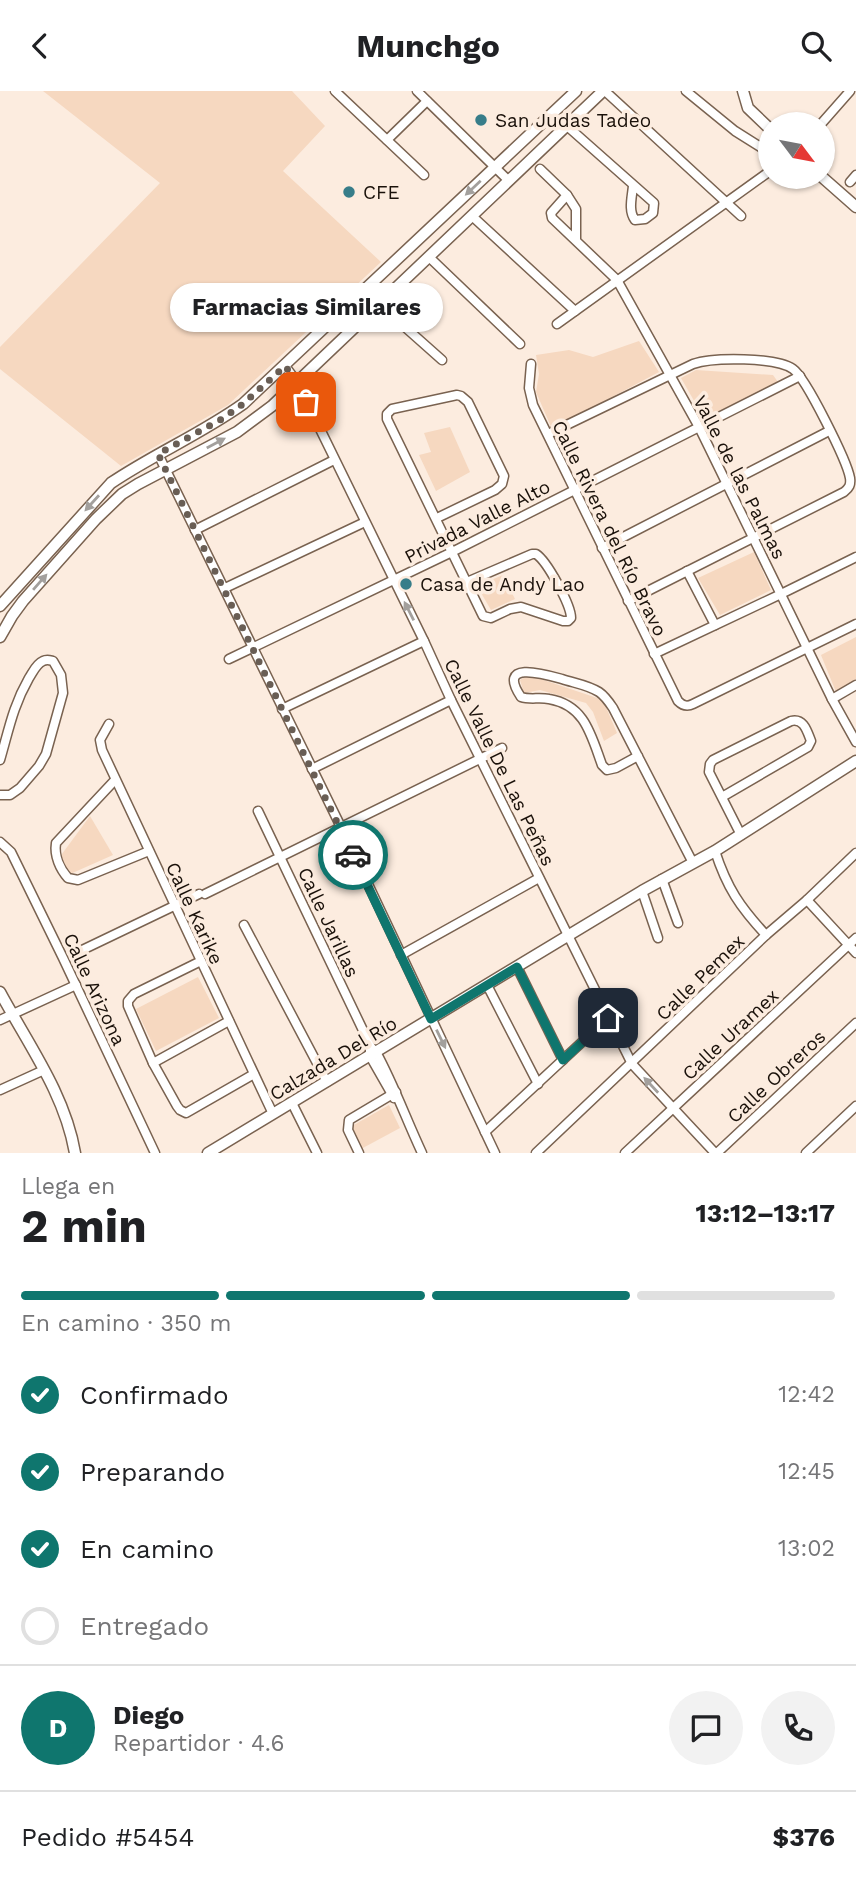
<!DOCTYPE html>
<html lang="es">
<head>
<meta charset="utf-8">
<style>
  :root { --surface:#fff; --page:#f2f2f2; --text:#202124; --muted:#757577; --line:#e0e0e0; --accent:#0f766e }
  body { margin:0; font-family:"Work Sans",sans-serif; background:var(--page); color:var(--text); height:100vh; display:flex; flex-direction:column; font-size:26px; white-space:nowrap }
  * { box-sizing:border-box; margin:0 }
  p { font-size:23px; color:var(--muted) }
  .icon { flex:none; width:38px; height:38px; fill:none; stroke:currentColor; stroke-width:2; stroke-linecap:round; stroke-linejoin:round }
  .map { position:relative; height:1062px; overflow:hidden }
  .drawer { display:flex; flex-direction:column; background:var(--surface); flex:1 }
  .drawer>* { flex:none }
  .needle { width:46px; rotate:122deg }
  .tools { position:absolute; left:758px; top:21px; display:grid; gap:14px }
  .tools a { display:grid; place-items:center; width:77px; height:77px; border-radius:50%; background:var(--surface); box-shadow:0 2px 5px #0004; font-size:35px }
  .pin { position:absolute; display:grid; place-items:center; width:60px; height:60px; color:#fff; margin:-30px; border-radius:14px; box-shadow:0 4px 10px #0006 }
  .courier { position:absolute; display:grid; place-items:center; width:70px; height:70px; margin:-35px; border:5px solid #0f766e; border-radius:50%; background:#fff; color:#222; box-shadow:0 2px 9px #0007 }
  .bubble { position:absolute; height:49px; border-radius:24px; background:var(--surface); box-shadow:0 2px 5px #0004; font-size:23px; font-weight:700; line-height:49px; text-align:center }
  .overview em { font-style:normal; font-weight:700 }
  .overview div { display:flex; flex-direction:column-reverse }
  .overview { display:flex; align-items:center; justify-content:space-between; height:119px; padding:0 21px }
  h1 { font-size:46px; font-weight:700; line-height:52px }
  .bar { display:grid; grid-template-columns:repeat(4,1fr); gap:10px 7px; align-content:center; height:84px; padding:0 21px }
  .bar i { height:9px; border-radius:5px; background:var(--line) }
  .bar .on { background:var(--accent) }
  .bar p { grid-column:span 4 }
  .line { display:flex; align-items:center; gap:18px; padding:0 21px; border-top:2px solid var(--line) }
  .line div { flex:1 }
  .round { display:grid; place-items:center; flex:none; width:74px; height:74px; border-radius:37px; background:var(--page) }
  ol { padding:0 21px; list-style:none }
  li { display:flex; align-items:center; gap:21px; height:77px }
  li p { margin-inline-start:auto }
  li .icon { padding:7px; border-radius:50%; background:var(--accent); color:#fff; stroke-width:4 }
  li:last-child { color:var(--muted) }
  li i { width:38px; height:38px; border:4px solid var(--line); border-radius:50% }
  header { display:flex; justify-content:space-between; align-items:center; height:91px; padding:0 21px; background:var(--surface); font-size:32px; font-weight:700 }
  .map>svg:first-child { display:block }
  .green { fill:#f6d8c0 }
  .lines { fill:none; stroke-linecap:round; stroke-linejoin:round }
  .minor-casing { stroke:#796250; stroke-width:11 }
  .tertiary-casing { stroke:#796250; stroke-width:13 }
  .minor { stroke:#fff; stroke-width:8 }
  .tertiary { stroke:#fff; stroke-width:10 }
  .oneway { fill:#a3a09d }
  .done { stroke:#695e55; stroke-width:7; stroke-dasharray:0 12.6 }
  .route { stroke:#0f766e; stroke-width:9 }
  .poi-dot { fill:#377d89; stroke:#fcecdf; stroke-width:2.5 }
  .labels { text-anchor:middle; stroke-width:7; stroke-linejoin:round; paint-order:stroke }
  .poi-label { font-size:19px; fill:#1a110a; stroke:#fcecdf; text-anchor:start }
  .street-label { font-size:19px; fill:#1a110a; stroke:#fcecdf }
</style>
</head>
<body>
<header><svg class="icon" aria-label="back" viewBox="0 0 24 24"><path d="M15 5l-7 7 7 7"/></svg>Munchgo<svg class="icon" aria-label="search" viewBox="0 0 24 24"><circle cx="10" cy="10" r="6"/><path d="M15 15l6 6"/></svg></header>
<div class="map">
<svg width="856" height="1062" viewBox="0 0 856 1062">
  <rect width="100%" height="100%" fill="#fcecdf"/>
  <!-- green -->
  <g class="green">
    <path d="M43,0H292L325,35L283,80L381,171L228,314L121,375L0,278V256L160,92Z"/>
    <path d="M639,250L659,281L552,338L536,301L539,283L536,264L569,259L593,266Z"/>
    <path d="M696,279L773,284L778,291L705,329L681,287Z"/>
    <path d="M450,336L470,381L436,400L419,364L431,361L424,342Z"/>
    <path d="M754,461L771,499L720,524L698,487Z"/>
    <path d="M503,484L515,508L491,519L477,495Z"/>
    <path d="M856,546V588L836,601L821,564Z"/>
    <path d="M529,584L603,609L617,642L604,650L593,621L586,612L540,599L524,602L520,589Z"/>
    <path d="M90,725L113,764L68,784L59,767Z"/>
    <path d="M198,886L219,927L156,960L136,918Z"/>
    <path d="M389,1014L400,1037L361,1058L352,1035Z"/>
  </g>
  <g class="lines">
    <!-- minor casing -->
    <g class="minor-casing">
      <g id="minor">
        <path d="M335,0L424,84"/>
        <path d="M417,0L509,90"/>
        <path d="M605,0L741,125"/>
        <path d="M686,0L735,40L770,62"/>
        <path d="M821,33L850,0"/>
        <path d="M567,35L654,112L653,122L645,128L635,129C628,120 632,106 633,95"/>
        <path d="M387,49L427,10"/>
        <path d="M540,78L567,104"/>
        <path d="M850,91L856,84"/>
        <path d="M472,125L575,220"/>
        <path d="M576,149V118L567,104L551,122L552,127L617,189L699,336L832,608L856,651"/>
        <path d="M429,166L520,253"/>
        <path d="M379,213L442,269"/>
        <path d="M557,233L770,80"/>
        <path d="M531,273L529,297L533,314L678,610C683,615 687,616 693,613L856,533"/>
        <path d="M285,275L297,291L424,550L451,609L632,973L715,1062"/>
        <path d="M548,343L693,273C713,266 776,266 793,278C806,287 847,370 850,387C851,394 849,397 844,401L628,510"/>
        <path d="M158,363L341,736L495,1062"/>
        <path d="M437,427L495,399L502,393L504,385L468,311L461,305L457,304L392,318L387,323V328L483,525L491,527L510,518L521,516L563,530H568L571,527C571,514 547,470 536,463H532L467,491"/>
        <path d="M195,439L334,369"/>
        <path d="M602,457L829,340"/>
        <path d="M687,480L715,534"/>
        <path d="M225,497L365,431"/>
        <path d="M654,563L781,503L856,466"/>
        <path d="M229,568L452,461L800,285"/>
        <path d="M832,608L856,594"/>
        <path d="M282,618L424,550"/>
        <path d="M109,633L100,649L102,659L273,1023"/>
        <path d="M638,665L616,677L607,679L602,674C591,644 585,614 549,608C539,606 530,609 521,606C496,569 544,583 562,588C574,592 588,594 599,601C605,605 609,611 613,617L693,772"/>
        <path d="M0,669C9,638 13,615 29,587C33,581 36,573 43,570C47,568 49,569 53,570L61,584L63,602L46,663L39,675L20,697L10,704H0"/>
        <path d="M312,678L451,609"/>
        <path d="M115,689L56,752C54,765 60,778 68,787L78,789L149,760"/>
        <path d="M722,706L808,656L811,650C807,640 804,627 791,630L713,669L710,673L709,681L741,744"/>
        <path d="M258,720L371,956L376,961C394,994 406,1028 422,1062"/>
        <path d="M0,751L11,761L63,867L155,1062"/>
        <path d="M715,760C727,797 740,816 766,844"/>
        <path d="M662,788L678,832"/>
        <path d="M642,800L658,847"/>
        <path d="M205,803L502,657"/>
        <path d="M807,809L856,862"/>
        <path d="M244,834L327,991"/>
        <path d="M78,861L199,803"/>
        <path d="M401,864L539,787"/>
        <path d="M201,870L134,903L128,910V915L153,972L177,1015L180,1019L186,1022L254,983"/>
        <path d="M517,876L563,969"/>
        <path d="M487,894L538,993"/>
        <path d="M0,929L76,894"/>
        <path d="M370,959V965L394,1007"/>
        <path d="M153,972L229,930"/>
        <path d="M0,999L44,979"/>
        <path d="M292,1012L317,1062"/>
        <path d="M485,1041L608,927"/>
        <path d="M359,1062L348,1039L349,1029L396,1001"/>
        <path d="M536,1062L766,844L807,809L856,762"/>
        <path d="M625,1062L856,847"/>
        <path d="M717,1062L856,932"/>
        <path d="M806,1062L856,1015"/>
      </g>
    </g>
    <!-- tertiary casing -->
    <g class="tertiary-casing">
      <g id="tertiary">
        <path d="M743,0L748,17L770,38"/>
        <path d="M822,86L856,116"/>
        <path d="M0,515L111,392C154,363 201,343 243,313L576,0"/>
        <path d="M0,546L12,525L23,510L96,428L122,403L138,393L237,341L272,315L603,0"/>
        <path d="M0,901C28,953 65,1003 75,1062"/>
        <path d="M208,1062L642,800L715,760L856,670"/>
      </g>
    </g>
    <!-- minor -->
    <use href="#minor" class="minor"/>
    <!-- tertiary -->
    <use href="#tertiary" class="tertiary"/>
  </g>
  <!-- one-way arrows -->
  <defs><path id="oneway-solid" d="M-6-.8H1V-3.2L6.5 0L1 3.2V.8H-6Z" transform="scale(1.75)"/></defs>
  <g class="oneway">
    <use href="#oneway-solid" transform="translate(473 97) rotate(137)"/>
    <use href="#oneway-solid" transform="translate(216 352) rotate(-28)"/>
    <use href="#oneway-solid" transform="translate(92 412) rotate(132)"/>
    <use href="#oneway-solid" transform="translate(40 491) rotate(-49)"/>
    <use href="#oneway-solid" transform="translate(409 520) rotate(-117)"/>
    <use href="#oneway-solid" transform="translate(441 948) rotate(64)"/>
    <use href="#oneway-solid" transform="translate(651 994) rotate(-133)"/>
  </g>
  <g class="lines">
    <!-- done -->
    <path class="done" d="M306,311L297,291L285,275L243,313L222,328L158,363L353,764"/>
    <!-- route -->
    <path class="route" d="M353,764L431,928L517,876L563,969L608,927"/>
  </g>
  <!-- markers -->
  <g class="poi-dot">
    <circle cx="481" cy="29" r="7"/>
    <circle cx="349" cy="101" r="7"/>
    <circle cx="406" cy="493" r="7"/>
  </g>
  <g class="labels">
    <!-- poi labels -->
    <g class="poi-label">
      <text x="495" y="36">San Judas Tadeo</text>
      <text x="363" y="108">CFE</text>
      <text x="420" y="500">Casa de Andy Lao</text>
    </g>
    <!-- street labels -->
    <g class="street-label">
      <text transform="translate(740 386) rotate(63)" y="7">Valle de las Palmas</text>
      <text transform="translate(477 430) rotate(-27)" y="7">Privada Valle Alto</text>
      <text transform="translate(610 437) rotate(64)" y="7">Calle Rivera del Río Bravo</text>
      <text transform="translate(500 671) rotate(64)" y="7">Calle Valle De Las Peñas</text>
      <text transform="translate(195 822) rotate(65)" y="7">Calle Karike</text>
      <text transform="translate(329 831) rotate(65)" y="7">Calle Jarillas</text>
      <text transform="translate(700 886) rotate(-44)" y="7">Calle Pemex</text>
      <text transform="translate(95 898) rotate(65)" y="7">Calle Arizona</text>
      <text transform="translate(730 943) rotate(-43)" y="7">Calle Uramex</text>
      <text transform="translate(333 967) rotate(-31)" y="7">Calzada Del Río</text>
      <text transform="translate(776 985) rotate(-43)" y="7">Calle Obreros</text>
    </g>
  </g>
</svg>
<div class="tools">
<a><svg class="needle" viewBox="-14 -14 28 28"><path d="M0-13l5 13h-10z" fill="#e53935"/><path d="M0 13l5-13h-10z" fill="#757577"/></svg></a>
</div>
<div class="pin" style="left:306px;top:311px;background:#ea580c"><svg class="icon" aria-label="bag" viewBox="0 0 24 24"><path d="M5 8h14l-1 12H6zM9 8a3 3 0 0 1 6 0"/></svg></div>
<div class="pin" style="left:608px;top:927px;background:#1f2937"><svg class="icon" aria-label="home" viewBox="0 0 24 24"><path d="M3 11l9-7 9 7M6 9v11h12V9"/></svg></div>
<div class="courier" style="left:353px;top:764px"><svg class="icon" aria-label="car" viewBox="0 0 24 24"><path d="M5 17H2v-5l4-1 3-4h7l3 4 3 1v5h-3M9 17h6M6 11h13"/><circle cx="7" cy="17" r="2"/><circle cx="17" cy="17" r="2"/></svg></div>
<div class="bubble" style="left:170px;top:192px;width:273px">Farmacias Similares</div>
</div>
<section class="drawer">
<div class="overview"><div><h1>2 min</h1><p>Llega en</p></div><em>13:12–13:17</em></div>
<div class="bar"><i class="on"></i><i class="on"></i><i class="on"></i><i></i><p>En camino · 350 m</p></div>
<ol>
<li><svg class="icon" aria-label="check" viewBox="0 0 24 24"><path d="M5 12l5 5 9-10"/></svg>Confirmado<p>12:42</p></li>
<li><svg class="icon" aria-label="check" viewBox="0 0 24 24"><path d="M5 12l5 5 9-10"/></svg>Preparando<p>12:45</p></li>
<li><svg class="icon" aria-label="check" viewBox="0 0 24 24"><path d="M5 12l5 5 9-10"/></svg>En camino<p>13:02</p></li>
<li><i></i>Entregado</li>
</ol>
<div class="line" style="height:126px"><b class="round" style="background:var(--accent);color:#fff">D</b><div><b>Diego</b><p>Repartidor · 4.6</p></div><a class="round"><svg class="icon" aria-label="chat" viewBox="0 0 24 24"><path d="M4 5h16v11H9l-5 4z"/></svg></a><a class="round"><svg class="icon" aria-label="phone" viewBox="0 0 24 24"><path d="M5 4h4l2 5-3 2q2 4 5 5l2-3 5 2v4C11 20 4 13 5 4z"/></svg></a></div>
<div class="line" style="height:91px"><div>Pedido #5454</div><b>$376</b></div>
</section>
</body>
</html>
